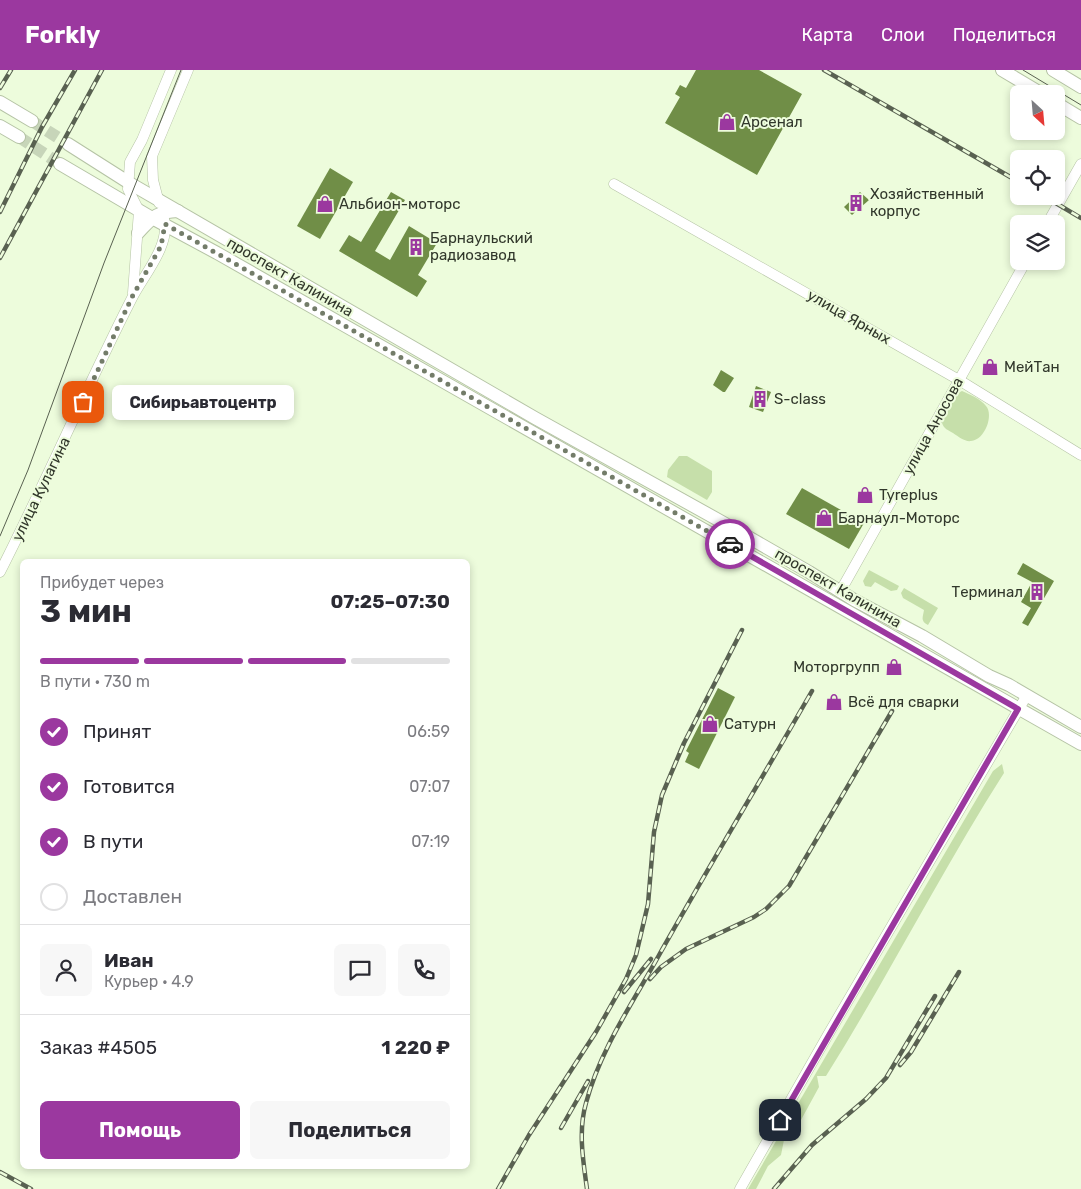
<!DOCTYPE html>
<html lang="ru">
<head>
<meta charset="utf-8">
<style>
  :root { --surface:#fff; --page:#f7f7f7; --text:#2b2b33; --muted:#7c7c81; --line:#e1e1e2; --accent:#9b389f }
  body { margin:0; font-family:Rubik,sans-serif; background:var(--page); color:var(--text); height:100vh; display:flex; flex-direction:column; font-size:19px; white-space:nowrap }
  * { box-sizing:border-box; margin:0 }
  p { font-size:16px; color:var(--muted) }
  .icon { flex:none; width:28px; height:28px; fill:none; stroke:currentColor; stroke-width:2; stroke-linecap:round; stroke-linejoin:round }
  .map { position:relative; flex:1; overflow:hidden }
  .sheet { position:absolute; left:20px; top:489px; width:450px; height:610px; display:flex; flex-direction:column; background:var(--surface); border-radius:8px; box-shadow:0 2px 8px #0003 }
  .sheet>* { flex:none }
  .needle { width:32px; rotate:154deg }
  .controls { position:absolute; left:1010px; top:15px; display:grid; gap:10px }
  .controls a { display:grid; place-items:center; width:55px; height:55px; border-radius:8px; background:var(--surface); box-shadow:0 2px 8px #0003; font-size:25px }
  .pin { position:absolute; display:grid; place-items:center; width:42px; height:42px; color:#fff; margin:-21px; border-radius:10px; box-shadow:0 2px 8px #0006 }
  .courier { position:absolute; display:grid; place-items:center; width:50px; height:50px; margin:-25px; border:4px solid #9b389f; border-radius:50%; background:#fff; color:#222; box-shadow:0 1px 6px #0007 }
  .bubble { position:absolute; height:35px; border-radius:8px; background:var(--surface); box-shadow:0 2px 8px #0003; font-size:16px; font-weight:700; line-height:35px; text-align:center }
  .headline em { font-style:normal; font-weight:700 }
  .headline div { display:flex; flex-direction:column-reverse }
  .headline { display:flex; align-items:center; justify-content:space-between; height:85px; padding:0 20px }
  h1 { font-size:32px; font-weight:700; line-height:38px }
  .bar { display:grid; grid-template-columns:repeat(4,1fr); gap:8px 5px; align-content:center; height:60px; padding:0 20px }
  .bar i { height:6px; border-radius:4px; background:var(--line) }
  .bar .active { background:var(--accent) }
  .bar p { grid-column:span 4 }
  .line { display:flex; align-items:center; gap:12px; padding:0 20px; border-top:1px solid var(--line) }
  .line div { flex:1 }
  .round { display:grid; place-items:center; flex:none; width:52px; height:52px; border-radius:8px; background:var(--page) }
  ol { padding:0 20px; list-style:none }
  li { display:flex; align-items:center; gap:15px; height:55px }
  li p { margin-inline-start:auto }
  li .icon { padding:5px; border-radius:50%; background:var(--accent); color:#fff; stroke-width:4 }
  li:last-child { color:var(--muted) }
  li i { width:28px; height:28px; border:2px solid var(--line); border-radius:50% }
  .primary-button { display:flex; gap:10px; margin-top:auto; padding:10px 20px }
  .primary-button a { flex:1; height:58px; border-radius:8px; background:var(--accent); color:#fff; font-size:20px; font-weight:700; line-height:58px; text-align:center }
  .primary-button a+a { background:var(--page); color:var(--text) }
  header { display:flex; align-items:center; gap:30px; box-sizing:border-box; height:70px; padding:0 25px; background:var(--accent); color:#fff }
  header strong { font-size:24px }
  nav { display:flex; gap:28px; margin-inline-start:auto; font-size:18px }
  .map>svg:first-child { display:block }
  .green { fill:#c6dfaa }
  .building { fill:#708e47 }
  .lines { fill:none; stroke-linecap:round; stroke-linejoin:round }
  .major-tunnel { stroke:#c7d5b9; stroke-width:12; stroke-dasharray:12 6; stroke-linecap:butt }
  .minor-casing { stroke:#b5c3a5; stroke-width:11 }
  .major-casing { stroke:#b5c3a5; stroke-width:14 }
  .minor { stroke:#fff; stroke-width:10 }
  .major { stroke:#fff; stroke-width:12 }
  .tram { stroke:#596151; stroke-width:1 }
  .rail-casing { stroke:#596151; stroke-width:4.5 }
  .rail { stroke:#edfcdc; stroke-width:2.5; stroke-dasharray:8; stroke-linecap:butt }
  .done { stroke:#737c69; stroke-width:5; stroke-dasharray:0 9 }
  .route { stroke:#9b389f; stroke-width:6 }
  .labels { text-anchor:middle; stroke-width:4; stroke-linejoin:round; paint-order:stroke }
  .poi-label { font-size:15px; fill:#31372b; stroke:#edfcdc; text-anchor:start }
  .street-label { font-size:15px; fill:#31372b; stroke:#edfcdc }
</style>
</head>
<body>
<header>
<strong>Forkly</strong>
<nav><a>Карта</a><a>Слои</a><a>Поделиться</a></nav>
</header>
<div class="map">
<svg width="1081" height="1119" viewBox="0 0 1081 1119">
  <rect width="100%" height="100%" fill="#edfcdc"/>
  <!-- green -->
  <g class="green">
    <path d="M962,321C969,324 981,329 986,336C994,345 985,370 971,371C965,372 959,367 953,363C948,360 944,359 942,353L956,324Z"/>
    <path d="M679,386H687L712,401V422L707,430L667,407L668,400Z"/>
    <path d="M869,500L899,516L897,520L891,521L875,512L871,517L865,516L863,511Z"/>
    <path d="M904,518L938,538L928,555C920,551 923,547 924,540L903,528L901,523Z"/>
    <path d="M1002,694L1004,703C941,802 888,907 826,1006H817L819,1017L801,1050L791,1056L792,1065L784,1070L781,1085L768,1096L756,1119H748L993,701Z"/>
  </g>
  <!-- building -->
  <g class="building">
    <path d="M696,0H759L802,24L757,105L665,53L680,27L675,24L680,15L686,18Z"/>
    <path d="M330,98L353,112L320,169L297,156Z"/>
    <path d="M391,122L405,130L375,181L390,190L409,156L437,173L418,205L427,211L417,227L339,181L349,165L361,172Z"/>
    <path d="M860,122L869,130L852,145L844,137Z"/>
    <path d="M721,300L734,308L725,322H723L713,315Z"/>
    <path d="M756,316L771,322L763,342L749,337Z"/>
    <path d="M802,418L864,453L849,479L786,444Z"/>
    <path d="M1023,493L1054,511L1028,556L1022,553L1031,538L1021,532L1032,512L1017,504Z"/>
    <path d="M718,618L735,627L699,699L685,692L689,683L686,681Z"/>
  </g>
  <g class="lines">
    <!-- major-tunnel -->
    <g class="major-tunnel">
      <path d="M32,51L68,74"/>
      <path d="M19,67L60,94"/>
    </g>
    <!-- minor casing -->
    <g class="minor-casing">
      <g id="minor">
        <path d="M614,114L959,310L1081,385"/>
        <path d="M159,133L153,110L152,86L188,0"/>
        <path d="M1047,154L1081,94"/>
        <path d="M133,223L139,141L128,119L130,92L142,70L171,0"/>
        <path d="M0,502C46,412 86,318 132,228C143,206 171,175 164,149"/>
        <path d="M840,522L1026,191"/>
        <path d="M740,1119L829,963L1027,625"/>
      </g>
    </g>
    <!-- major casing -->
    <g class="major-casing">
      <g id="major">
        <path d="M1002,0L1042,24"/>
        <path d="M1053,0L1081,17"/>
        <path d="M0,32L32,51"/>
        <path d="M1056,33L1081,48"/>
        <path d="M0,56L19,67"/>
        <path d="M68,74L131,114L535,348L722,452L809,502L854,530L922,566L989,606L1009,615L1081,657"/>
        <path d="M60,94L152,148L217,183L1081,674"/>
        <path d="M138,163C153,147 155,142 178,141"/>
      </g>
    </g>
    <!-- minor -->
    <use href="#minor" class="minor"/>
    <!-- major -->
    <use href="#major" class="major"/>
    <!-- tram -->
    <g class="tram">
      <path d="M1023,0L1081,35"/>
      <path d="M0,466L28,400L104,193L181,0"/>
    </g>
    <!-- rail casing -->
    <g class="rail-casing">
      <g id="rail">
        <path d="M824,0L1019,112"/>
        <path d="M0,18L11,0"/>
        <path d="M1044,126L1081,148"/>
        <path d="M0,142L42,57L75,0"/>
        <path d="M0,188L102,0"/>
        <path d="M650,909L661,897L686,879L754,847L766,839L789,816L892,641"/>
        <path d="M624,922L651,889"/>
        <path d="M900,995L911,982L959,902"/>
        <path d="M561,1058L588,1011"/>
        <path d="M0,1102L31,1119"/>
        <path d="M498,1119L529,1065L596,962L626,909L636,885L648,834L654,762L662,725L684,673L742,560"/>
        <path d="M587,1119C583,1090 578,1061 586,1033C600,980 632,934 658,887C708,798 761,710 812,621"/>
        <path d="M774,1119L812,1075L866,1029L886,1008L935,926"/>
      </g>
    </g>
    <!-- rail -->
    <use href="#rail" class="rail"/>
  </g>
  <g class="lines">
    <!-- done -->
    <path class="done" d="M83,332L132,227L161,176L165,154L730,474"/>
    <!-- route -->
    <path class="route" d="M730,474L1018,639L780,1050"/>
  </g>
  <!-- icons -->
  <defs>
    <g id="shop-bare" transform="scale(1.35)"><path d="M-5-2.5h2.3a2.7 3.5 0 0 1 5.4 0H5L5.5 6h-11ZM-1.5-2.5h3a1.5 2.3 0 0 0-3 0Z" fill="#9b389f" stroke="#edfcdc" stroke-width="2.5" paint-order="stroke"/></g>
    <g id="building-bare" transform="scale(1.35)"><path d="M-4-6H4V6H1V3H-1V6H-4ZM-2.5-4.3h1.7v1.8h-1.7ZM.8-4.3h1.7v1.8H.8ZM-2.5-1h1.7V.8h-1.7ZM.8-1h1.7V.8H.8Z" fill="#9b389f" stroke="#edfcdc" stroke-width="2.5" paint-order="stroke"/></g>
  </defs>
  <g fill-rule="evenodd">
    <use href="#shop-bare" x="727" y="52"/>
    <use href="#building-bare" x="856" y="133"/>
    <use href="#shop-bare" x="325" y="134"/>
    <use href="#building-bare" x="416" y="177"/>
    <use href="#shop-bare" x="990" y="297"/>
    <use href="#building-bare" x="760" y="329"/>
    <use href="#shop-bare" x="865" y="425"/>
    <use href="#shop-bare" x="824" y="448"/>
    <use href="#building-bare" x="1037" y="522"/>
    <use href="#shop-bare" x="894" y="597"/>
    <use href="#shop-bare" x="834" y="632"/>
    <use href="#shop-bare" x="710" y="654"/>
  </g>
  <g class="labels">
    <!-- poi labels -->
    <g class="poi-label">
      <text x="741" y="57">Арсенал</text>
      <text x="870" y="129">Хозяйственный<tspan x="870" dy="17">корпус</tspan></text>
      <text x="339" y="139">Альбион-моторс</text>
      <text x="430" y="173">Барнаульский<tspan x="430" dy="17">радиозавод</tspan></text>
      <text x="1004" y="302">МейТан</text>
      <text x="774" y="334">S-class</text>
      <text x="879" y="430">Tyreplus</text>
      <text x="838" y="453">Барнаул-Моторс</text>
      <text x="1023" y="527" text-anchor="end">Терминал</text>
      <text x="880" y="602" text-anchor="end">Моторгрупп</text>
      <text x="848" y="637">Всё для сварки</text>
      <text x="724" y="659">Сатурн</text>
    </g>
    <!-- street labels -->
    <g class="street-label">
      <text transform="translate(290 207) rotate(30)" y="5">проспект Калинина</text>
      <text transform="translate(849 247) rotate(30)" y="5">улица Ярных</text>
      <text transform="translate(933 356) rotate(-61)" y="5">улица Аносова</text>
      <text transform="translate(41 419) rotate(-64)" y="5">улица Кулагина</text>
      <text transform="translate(838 518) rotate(30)" y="5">проспект Калинина</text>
    </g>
  </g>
</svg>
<div class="controls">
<a><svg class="needle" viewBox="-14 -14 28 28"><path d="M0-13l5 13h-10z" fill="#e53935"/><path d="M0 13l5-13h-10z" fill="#7c7c81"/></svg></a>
<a><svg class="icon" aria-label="locate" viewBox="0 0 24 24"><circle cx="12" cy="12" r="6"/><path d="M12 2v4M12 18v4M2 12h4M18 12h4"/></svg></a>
<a><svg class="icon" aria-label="layers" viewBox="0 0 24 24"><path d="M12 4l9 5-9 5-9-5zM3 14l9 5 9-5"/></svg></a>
</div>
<div class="pin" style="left:83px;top:332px;background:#ea580c"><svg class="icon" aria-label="bag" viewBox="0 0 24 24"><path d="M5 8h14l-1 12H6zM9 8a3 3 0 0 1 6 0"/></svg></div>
<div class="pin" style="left:780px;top:1050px;background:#1f2937"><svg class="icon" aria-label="home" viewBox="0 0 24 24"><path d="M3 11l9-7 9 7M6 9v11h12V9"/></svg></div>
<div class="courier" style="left:730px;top:474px"><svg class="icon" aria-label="car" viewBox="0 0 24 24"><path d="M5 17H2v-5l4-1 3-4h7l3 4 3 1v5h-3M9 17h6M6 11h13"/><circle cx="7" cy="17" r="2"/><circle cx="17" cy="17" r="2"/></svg></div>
<div class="bubble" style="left:112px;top:315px;width:182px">Сибирьавтоцентр</div>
<section class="sheet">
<div class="headline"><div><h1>3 мин</h1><p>Прибудет через</p></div><em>07:25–07:30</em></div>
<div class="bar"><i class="active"></i><i class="active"></i><i class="active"></i><i></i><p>В пути · 730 m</p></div>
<ol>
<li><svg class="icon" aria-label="check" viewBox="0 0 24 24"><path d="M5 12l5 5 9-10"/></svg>Принят<p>06:59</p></li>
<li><svg class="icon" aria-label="check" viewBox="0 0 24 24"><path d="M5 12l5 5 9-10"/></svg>Готовится<p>07:07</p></li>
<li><svg class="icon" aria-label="check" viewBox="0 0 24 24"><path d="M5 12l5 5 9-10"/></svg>В пути<p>07:19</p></li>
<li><i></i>Доставлен</li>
</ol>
<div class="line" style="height:90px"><a class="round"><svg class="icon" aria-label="person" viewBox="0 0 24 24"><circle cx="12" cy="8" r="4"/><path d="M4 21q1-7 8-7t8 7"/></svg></a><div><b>Иван</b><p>Курьер · 4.9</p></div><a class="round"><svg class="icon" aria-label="chat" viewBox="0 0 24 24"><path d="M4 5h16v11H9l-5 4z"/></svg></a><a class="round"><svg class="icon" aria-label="phone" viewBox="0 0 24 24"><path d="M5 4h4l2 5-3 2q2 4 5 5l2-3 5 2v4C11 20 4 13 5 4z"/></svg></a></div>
<div class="line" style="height:65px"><div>Заказ #4505</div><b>1 220 ₽</b></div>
<div class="primary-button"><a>Помощь</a><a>Поделиться</a></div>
</section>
</div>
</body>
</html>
